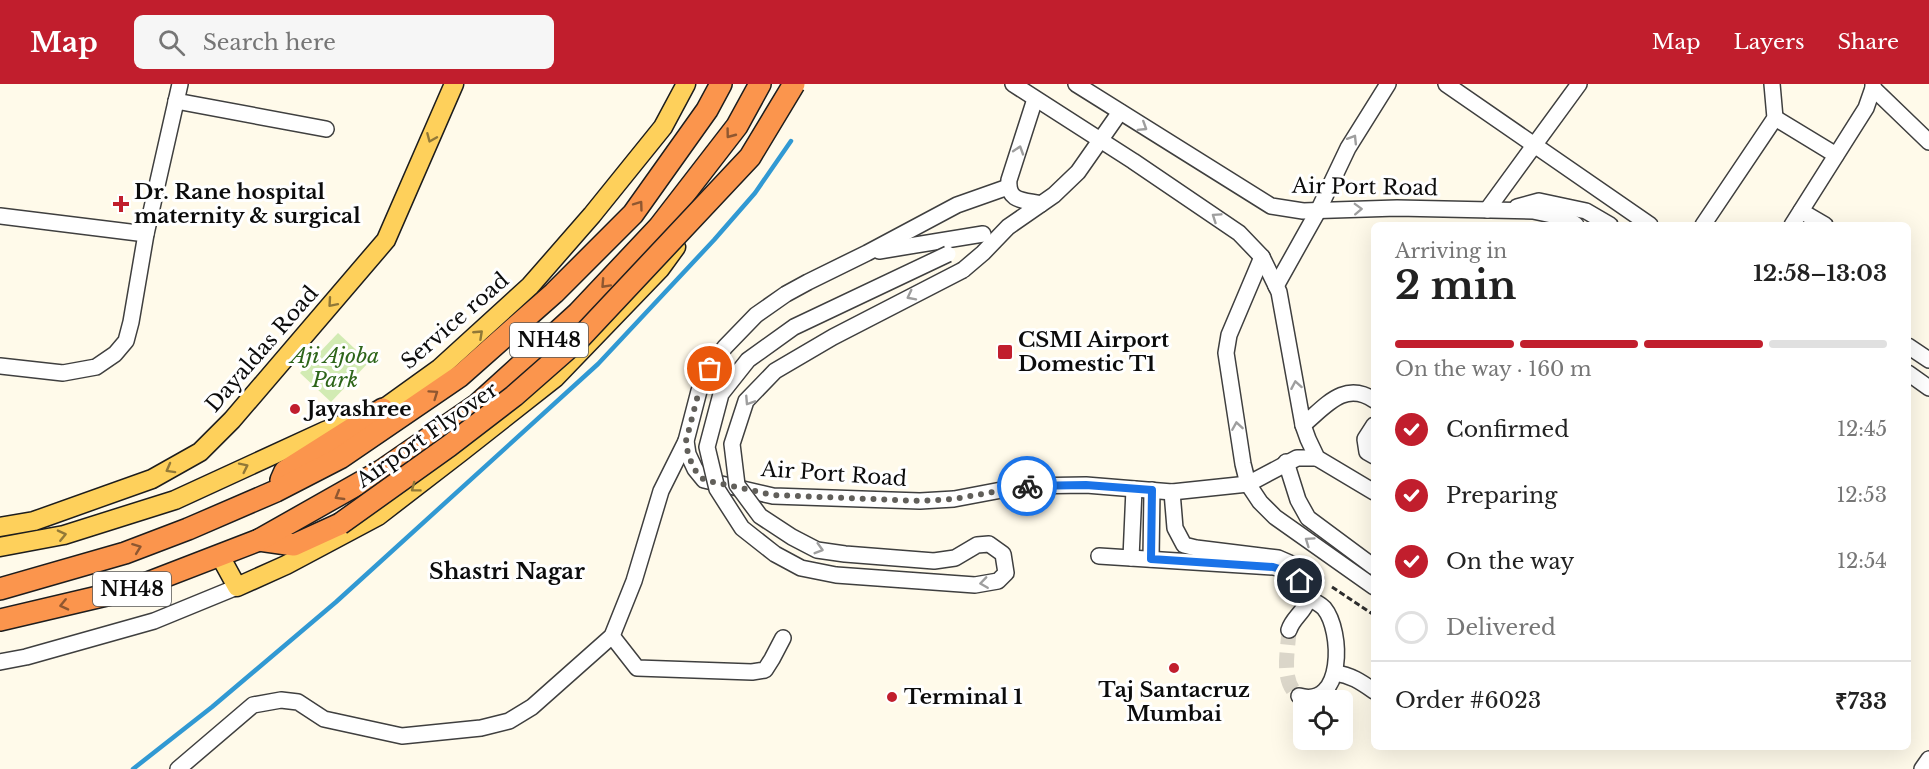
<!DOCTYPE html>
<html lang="en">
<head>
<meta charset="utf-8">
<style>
  :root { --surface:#fff; --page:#f6f6f6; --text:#222; --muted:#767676; --line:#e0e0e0; --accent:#c11e2d }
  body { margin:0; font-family:"Libre Baskerville",serif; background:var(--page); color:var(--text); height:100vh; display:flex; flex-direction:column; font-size:22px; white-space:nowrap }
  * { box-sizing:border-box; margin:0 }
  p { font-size:20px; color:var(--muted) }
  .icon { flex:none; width:33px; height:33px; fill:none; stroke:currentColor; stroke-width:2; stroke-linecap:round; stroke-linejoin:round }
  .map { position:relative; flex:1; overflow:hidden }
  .panel { position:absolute; left:1371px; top:138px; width:540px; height:528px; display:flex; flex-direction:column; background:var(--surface); border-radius:9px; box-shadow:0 6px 24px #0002 }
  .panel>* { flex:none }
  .tools { position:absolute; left:1293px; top:606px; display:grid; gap:12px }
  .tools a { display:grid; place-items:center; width:60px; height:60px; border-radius:9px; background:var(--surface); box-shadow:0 6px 24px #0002; font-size:30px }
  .pin { position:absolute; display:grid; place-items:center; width:51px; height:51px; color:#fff; margin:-26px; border:3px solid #fff; border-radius:50%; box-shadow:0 2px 6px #0007 }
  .courier { position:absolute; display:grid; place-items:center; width:60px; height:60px; margin:-30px; border:4px solid #1a73e8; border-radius:50%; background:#fff; color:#222; box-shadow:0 2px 8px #0007 }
  .head em { font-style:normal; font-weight:700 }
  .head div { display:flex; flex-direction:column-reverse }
  .head { display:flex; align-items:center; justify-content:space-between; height:102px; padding:0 24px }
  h1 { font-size:39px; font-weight:700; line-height:45px }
  .bar { display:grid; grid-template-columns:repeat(4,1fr); gap:9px 6px; align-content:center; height:72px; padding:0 24px }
  .bar i { height:8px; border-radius:4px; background:var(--line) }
  .bar .active { background:var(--accent) }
  .bar p { grid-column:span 4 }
  .line { display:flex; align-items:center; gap:15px; padding:0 24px; border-top:2px solid var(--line) }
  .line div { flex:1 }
  ol { padding:0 24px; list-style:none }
  li { display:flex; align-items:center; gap:18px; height:66px }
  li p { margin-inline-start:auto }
  li .icon { padding:6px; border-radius:50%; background:var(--accent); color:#fff; stroke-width:4 }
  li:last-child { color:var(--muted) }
  li i { width:33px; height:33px; border:3px solid var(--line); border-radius:50% }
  header { display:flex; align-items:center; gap:36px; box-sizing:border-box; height:84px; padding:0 30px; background:var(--accent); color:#fff }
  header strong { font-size:28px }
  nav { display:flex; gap:33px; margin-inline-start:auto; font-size:21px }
  .search { width:420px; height:54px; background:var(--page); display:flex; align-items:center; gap:15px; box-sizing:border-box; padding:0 21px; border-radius:9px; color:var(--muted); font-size:22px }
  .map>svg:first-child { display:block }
  .green { fill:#d2ebb3 }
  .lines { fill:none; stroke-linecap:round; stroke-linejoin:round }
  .stream { stroke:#3199d3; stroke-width:4.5 }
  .minor-tunnel { stroke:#dbd6c9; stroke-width:15; stroke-dasharray:15 8; stroke-linecap:butt }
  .minor-casing { stroke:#3f3f3f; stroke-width:18 }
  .major-casing { stroke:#1d1d1d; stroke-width:21 }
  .highway-casing { stroke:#1d1d1d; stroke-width:24 }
  .path { stroke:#2e2e2e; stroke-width:3; stroke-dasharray:6 3; stroke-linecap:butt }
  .minor { stroke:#fff; stroke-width:15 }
  .major { stroke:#fed05b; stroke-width:18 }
  .highway { stroke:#fb954d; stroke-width:21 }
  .minor-bridge-casing { stroke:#3f3f3f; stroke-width:18; stroke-linecap:butt }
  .highway-bridge-casing { stroke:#1d1d1d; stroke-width:24; stroke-linecap:butt }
  .minor-bridge { stroke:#fff; stroke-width:15 }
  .highway-bridge { stroke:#fb954d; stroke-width:21 }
  .oneway { stroke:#9e9e9e }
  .oneway2 { stroke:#8f5730 }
  .oneway3 { stroke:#917837 }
  .done { stroke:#615f5a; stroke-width:6; stroke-dasharray:0 10.8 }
  .route { stroke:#1a73e8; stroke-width:8 }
  .poi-dot { fill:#c11e2d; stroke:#fff; stroke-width:2 }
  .labels { text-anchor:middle; stroke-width:6; stroke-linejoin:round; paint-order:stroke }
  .shield { fill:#fff; stroke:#555; stroke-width:1.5 }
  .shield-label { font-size:20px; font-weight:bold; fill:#0c0c0c }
  .street-label { font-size:21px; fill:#0c0c0c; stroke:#fff }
  .poi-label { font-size:21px; font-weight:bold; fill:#0c0c0c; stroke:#fff; text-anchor:start }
  .park-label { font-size:21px; font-style:italic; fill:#2d651a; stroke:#fff }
  .neighbourhood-label { font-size:22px; font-weight:bold; fill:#0c0c0c; stroke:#fff }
</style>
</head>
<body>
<header>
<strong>Map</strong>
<div class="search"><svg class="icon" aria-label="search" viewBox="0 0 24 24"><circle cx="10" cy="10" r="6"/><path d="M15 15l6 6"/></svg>Search here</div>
<nav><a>Map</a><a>Layers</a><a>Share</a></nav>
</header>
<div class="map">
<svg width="1929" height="685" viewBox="0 0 1929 685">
  <rect width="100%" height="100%" fill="#fffaea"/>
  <!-- green -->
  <path class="green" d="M338,249L369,278L331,318L300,289Z"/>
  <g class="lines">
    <!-- stream -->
    <path class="stream" d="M133,685L212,623L336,518L598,280L714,156L755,109L791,57"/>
    <!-- minor-tunnel -->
    <path class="minor-tunnel" d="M1289,546C1288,568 1280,598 1299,612"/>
    <!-- minor casing -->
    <g class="minor-casing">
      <g id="minor">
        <path d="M1013,0L1133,77L1239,149L1262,173L1279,208L1303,341L1308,355L1317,374L1374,408"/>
        <path d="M1076,0L1271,122L1303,127L1397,124L1533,127L1566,134L1576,141"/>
        <path d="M1446,0L1650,141"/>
        <path d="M1873,4L1929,58"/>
        <path d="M1035,15L1009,96C1007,118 1024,116 1041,120"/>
        <path d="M176,17L326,45"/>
        <path d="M1775,34L1836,71"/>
        <path d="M1008,103L957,121L867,169L808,198L786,210L756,231L725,263L709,285L699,307L686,357L688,370L695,385L704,396L773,412L920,417L954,415L1023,402L1086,401L1172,408L1248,400L1297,374H1317"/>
        <path d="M1517,123L1539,117L1586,127L1610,141"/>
        <path d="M1487,126L1579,0"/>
        <path d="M1801,127L1825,141"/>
        <path d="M0,132L146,150"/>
        <path d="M1703,141L1775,34L1772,0"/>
        <path d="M1792,141L1866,24L1873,4V0"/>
        <path d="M879,167L983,150"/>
        <path d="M1262,173L1229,251L1226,269L1243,380L1248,400L1260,418L1275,433L1374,503"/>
        <path d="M963,186L983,169L1008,143L1054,111L1078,88L1120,28"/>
        <path d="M1276,202L1318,127L1348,64L1388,0"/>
        <path d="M1908,262L1929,276"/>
        <path d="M0,282L63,289L96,283L115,270L126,257L131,238L146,150L180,0"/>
        <path d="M1908,289L1929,304"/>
        <path d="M1303,341C1325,323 1344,296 1374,316"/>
        <path d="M1374,341L1365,355L1367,368L1374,372"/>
        <path d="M1286,378L1298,416L1308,434L1374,483"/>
        <path d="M1172,408L1175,444L1184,461L1196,464L1278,474L1301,484L1316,496"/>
        <path d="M1099,472L1273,483C1289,486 1317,501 1305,522C1300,531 1292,536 1289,546"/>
        <path d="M1131,474L1134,405"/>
        <path d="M1151,475L1152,406"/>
        <path d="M612,552L637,584L752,588L765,586L772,575L783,554"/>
        <path d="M0,578L26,573L154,537L237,503"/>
        <path d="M1335,589C1351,591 1361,598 1374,607"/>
        <path d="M1299,612C1344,625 1343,547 1324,524C1319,519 1314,517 1308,515"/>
        <path d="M178,685L253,621L281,616L298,618L324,635L402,652L481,644L509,637L532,623L612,552L634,497L661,407L686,357"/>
        <path d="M1922,685L1929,675"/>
      </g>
    </g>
    <!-- major casing -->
    <g class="major-casing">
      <g id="major">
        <path d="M0,443L34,437L152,395L200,368L232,336L386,156L454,0"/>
        <path d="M0,463L64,451L175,416L325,347L383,325L440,284L530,202L592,131L663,43L686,0"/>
        <path d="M220,472L237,503L286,481L378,432L461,368L555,294L660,185L676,163"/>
      </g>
    </g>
    <!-- highway casing -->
    <g class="highway-casing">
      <g id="highway">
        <path d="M281,396L285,387L383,325"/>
        <path d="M259,456L294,461L340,440"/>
        <path d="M0,505L125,469L188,445L276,407L340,374L460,292L554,209L633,130L707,26L721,0"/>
        <path d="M0,536L132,505L259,456L381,387L478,320L578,229L659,143L737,42L760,0"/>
      </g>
    </g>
    <!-- path -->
    <path class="path" d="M1332,503L1374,531"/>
    <!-- minor -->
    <use href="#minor" class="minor"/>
    <!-- major -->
    <use href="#major" class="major"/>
    <!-- highway -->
    <use href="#highway" class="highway"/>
    <!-- minor-bridge casing -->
    <g class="minor-bridge-casing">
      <path id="minor-bridge" d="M948,170L794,243L748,276L721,310L707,363L717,405L742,444L775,470L801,484L836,491L975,501L998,497L1006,489L1003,470L989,460L977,461L955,474L934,477L845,470L817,466L792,453L760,432L737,401L732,360L746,317L775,287L833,253L963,186"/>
    </g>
    <!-- highway-bridge casing -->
    <g class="highway-bridge-casing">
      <path id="highway-bridge" d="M340,440L449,362L514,312L580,254L750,73L794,0"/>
    </g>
    <!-- minor-bridge -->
    <use href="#minor-bridge" class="minor-bridge"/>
    <!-- highway-bridge -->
    <use href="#highway-bridge" class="highway-bridge"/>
  </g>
  <!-- one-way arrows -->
  <defs><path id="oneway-chevron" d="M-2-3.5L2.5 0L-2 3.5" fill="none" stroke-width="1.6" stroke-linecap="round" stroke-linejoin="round" transform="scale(1.5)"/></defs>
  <g class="oneway">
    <use href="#oneway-chevron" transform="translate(1143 43) rotate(32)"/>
    <use href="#oneway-chevron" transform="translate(1353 55) rotate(-58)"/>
    <use href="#oneway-chevron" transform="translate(1019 66) rotate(-72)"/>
    <use href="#oneway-chevron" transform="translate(1358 125) rotate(-2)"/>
    <use href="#oneway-chevron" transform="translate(1216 133) rotate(-146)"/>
    <use href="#oneway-chevron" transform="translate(911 212) rotate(153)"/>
    <use href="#oneway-chevron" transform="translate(1296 301) rotate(-100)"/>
    <use href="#oneway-chevron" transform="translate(749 317) rotate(123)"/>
    <use href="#oneway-chevron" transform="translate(1237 342) rotate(-99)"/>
    <use href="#oneway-chevron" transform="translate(1309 457) rotate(-145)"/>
    <use href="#oneway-chevron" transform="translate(819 465) rotate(16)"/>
    <use href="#oneway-chevron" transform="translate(984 499) rotate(172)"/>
  </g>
  <g class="oneway2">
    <use href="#oneway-chevron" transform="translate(730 50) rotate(127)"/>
    <use href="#oneway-chevron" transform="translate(639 121) rotate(-54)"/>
    <use href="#oneway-chevron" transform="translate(605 200) rotate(133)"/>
    <use href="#oneway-chevron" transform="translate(434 310) rotate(-35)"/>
    <use href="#oneway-chevron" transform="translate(339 412) rotate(150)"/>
    <use href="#oneway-chevron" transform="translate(137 464) rotate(-21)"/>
    <use href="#oneway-chevron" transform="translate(64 521) rotate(167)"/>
  </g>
  <g class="oneway3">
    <use href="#oneway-chevron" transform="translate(431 54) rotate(113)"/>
    <use href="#oneway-chevron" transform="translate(332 219) rotate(131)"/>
    <use href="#oneway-chevron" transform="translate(479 250) rotate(-43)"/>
    <use href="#oneway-chevron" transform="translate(244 383) rotate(-26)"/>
    <use href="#oneway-chevron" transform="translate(170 385) rotate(151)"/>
    <use href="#oneway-chevron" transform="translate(415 404) rotate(143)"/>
    <use href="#oneway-chevron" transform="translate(62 451) rotate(-13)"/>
  </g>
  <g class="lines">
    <!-- done -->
    <path class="done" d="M710,285L699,307L686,357L688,370L694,385L704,396L773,411L920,417L954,415L1027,402"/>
    <!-- route -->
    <path class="route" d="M1027,402L1086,401L1152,406L1151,475L1273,483L1289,488L1300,497"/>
  </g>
  <!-- markers -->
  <g class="poi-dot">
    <path d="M118 111h6v6h6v6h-6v6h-6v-6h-6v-6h6z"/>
    <rect x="997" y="260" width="16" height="16" rx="3"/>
    <circle cx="295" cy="325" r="6"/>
    <circle cx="1174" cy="584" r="6"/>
    <circle cx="892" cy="613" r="6"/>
  </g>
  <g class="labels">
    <!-- shield labels -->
    <g class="shield">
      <rect x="510" y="239" width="78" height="34" rx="4.5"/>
      <rect x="93" y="488" width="78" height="34" rx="4.5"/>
    </g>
    <g class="shield-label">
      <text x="549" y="263">NH48</text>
      <text x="132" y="512">NH48</text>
    </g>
    <!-- street labels -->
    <g class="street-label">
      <text transform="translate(1365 103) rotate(1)" y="7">Air Port Road</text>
      <text transform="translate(455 237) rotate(-41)" y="7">Service road</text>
      <text transform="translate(262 265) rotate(-49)" y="7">Dayaldas Road</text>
      <text transform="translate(427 351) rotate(-35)" y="7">Airport Flyover</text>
      <text transform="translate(834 390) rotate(4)" y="7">Air Port Road</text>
    </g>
    <!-- poi labels -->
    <g class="poi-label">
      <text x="134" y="115">Dr. Rane hospital<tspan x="134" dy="24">maternity &amp; surgical</tspan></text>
      <text x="1018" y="263">CSMI Airport<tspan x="1018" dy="24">Domestic T1</tspan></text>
      <text x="307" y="332">Jayashree</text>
      <text x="1174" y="613" text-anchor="middle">Taj Santacruz<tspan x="1174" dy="24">Mumbai</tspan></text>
      <text x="904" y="620">Terminal 1</text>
    </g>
    <!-- park labels -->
    <g class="park-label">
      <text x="335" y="279">Aji Ajoba<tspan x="335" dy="24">Park</tspan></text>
    </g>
    <!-- neighbourhood labels -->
    <g class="neighbourhood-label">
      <text x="507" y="495">Shastri Nagar</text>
    </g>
  </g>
</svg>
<div class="tools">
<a><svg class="icon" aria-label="locate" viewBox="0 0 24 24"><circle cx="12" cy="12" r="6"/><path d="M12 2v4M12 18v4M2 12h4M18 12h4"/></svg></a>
</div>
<div class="pin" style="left:710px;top:285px;background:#ea580c"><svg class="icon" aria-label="bag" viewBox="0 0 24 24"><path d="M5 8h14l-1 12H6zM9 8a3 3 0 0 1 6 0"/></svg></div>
<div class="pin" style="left:1300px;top:497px;background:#1f2937"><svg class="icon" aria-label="home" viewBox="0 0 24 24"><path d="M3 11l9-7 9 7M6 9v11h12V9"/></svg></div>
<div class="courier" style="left:1027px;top:402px"><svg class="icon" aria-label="bike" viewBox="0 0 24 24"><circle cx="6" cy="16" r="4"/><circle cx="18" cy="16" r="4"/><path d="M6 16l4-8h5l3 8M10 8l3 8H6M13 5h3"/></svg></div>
<section class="panel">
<div class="head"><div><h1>2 min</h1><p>Arriving in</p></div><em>12:58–13:03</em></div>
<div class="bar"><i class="active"></i><i class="active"></i><i class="active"></i><i></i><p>On the way · 160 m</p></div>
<ol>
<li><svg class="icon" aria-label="check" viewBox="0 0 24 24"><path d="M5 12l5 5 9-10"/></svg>Confirmed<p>12:45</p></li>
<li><svg class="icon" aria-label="check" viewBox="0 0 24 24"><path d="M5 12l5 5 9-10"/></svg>Preparing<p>12:53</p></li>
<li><svg class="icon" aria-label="check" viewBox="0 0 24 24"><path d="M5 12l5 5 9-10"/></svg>On the way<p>12:54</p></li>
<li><i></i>Delivered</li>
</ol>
<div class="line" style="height:78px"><div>Order #6023</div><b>₹733</b></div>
</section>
</div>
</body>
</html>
